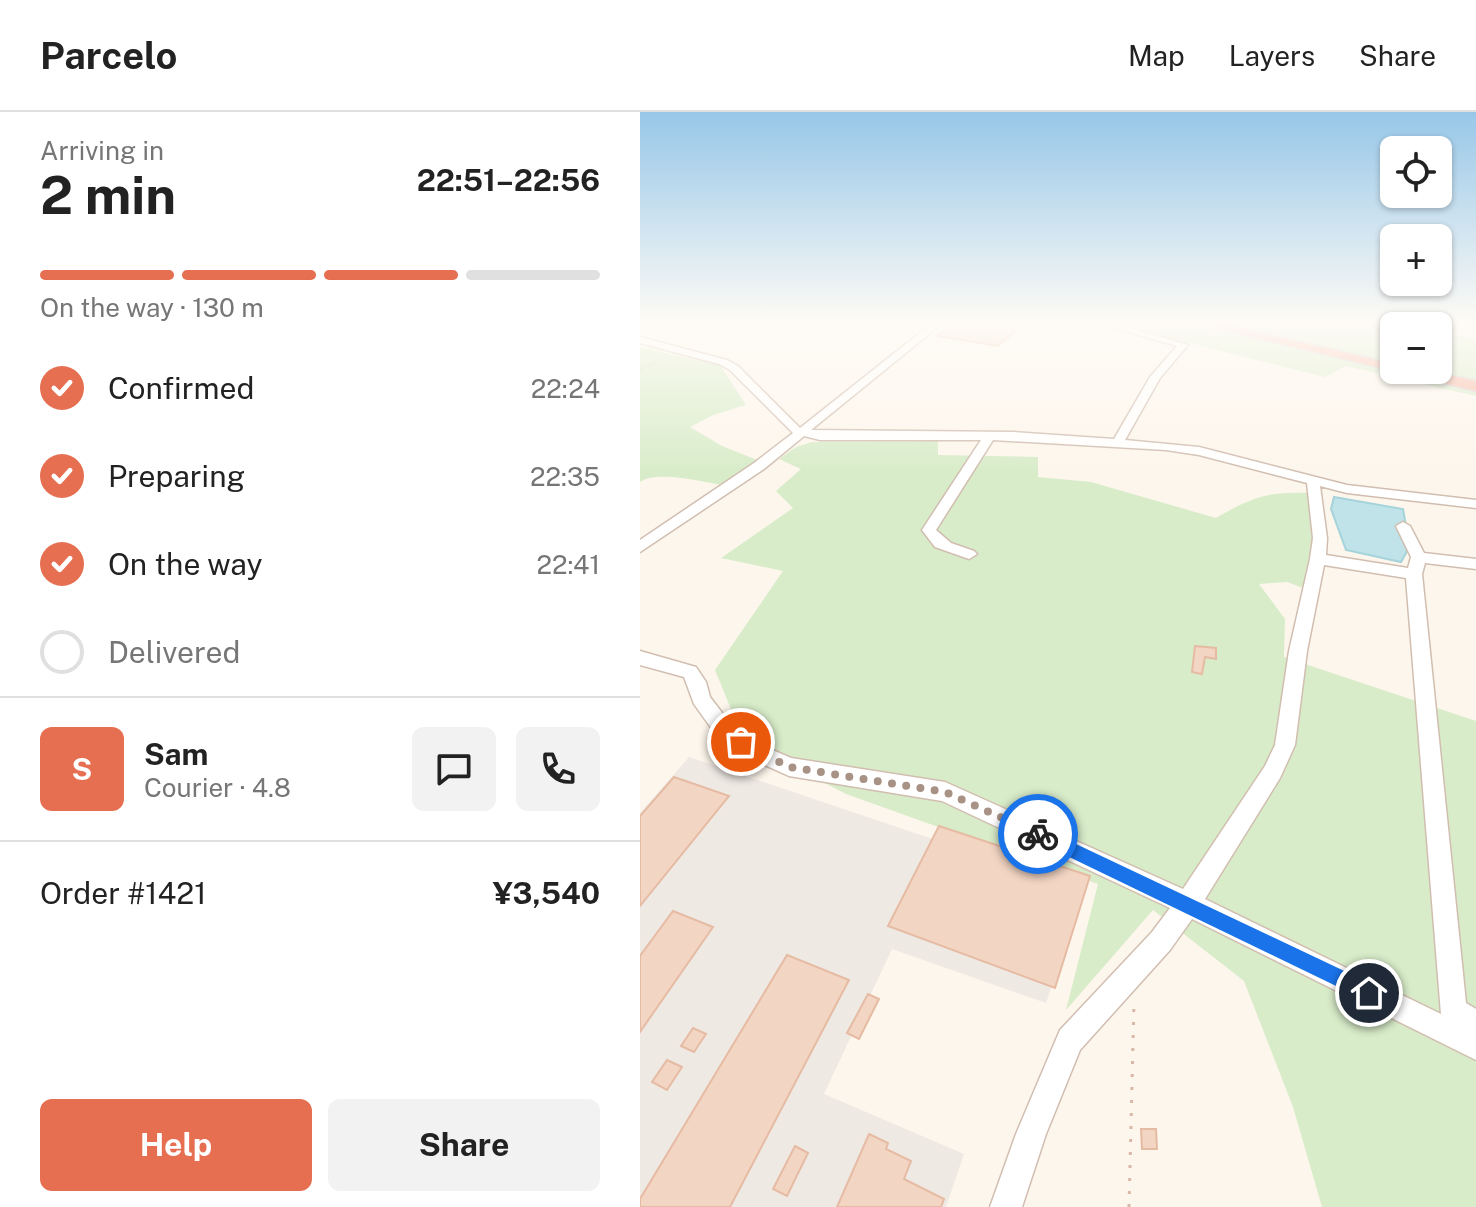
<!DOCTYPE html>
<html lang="en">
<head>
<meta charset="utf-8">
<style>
  :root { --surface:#fff; --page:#f2f2f2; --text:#222; --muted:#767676; --line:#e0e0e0; --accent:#e76f51 }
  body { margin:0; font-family:"Public Sans",sans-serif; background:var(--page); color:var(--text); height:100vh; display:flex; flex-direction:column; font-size:30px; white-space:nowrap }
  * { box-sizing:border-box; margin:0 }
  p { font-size:26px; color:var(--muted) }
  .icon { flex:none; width:44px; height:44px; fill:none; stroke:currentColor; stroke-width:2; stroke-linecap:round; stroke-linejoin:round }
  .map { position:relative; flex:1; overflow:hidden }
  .drawer { display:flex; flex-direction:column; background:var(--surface); width:640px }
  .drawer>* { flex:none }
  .buttons { position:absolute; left:740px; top:24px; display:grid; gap:16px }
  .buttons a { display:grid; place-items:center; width:72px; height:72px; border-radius:12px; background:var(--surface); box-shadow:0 2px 6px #0004; font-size:40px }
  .pin { position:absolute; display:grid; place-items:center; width:68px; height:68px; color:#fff; margin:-34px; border:4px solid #fff; border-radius:50%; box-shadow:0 2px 8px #0007 }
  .courier { position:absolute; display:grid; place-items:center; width:80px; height:80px; margin:-40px; border:6px solid #1a73e8; border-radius:50%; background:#fff; color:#222; box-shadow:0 2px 10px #0007 }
  .head em { font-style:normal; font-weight:700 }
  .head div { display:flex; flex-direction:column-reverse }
  .head { display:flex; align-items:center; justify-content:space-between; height:136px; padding:0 40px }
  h1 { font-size:52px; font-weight:700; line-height:60px }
  .bar { display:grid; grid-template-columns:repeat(4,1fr); gap:12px 8px; align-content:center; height:96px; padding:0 40px }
  .bar i { height:10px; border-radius:6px; background:var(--line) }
  .bar .current { background:var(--accent) }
  .bar p { grid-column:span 4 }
  .line { display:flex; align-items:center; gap:20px; padding:0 40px; border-top:2px solid var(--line) }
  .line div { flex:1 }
  .round { display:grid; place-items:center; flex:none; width:84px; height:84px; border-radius:12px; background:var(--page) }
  ol { padding:0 40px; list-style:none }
  li { display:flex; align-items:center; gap:24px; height:88px }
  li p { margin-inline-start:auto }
  li .icon { padding:8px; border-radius:50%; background:var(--accent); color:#fff; stroke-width:4 }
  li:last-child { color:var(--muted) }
  li i { width:44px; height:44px; border:4px solid var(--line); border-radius:50% }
  .cta { display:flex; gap:16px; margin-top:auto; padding:16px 40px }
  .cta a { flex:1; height:92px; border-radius:12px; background:var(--accent); color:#fff; font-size:32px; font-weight:700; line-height:92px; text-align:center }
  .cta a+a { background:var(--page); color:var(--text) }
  header { display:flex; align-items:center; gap:48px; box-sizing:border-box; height:112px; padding:0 40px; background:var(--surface); border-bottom:2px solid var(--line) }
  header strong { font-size:38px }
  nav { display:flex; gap:44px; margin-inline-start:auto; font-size:28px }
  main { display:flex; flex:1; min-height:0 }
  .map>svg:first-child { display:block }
  .industrial { fill:#efe9e4 }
  .green { fill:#d8ecc9 }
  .water { fill:#bfe3e8; stroke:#a5d3da; stroke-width:2 }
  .building { fill:#f3d5c3; stroke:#e6bba3; stroke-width:2 }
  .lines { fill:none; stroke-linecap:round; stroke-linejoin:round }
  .minor-casing { stroke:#d1beb0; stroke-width:3 }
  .highway-casing { stroke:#dad1cd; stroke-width:3 }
  .path-far1 { stroke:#d9b8a5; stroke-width:2; stroke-dasharray:1 3; stroke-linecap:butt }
  .path { stroke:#d9b8a5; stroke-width:3; stroke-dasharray:3 10; stroke-linecap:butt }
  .minor { fill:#fff; fill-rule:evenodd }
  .highway { fill:#f7b7a3; fill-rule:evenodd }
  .route { fill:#1a73e8 }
  .done { stroke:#a89285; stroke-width:8; stroke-dasharray:0 14.4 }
</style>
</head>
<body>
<header>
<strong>Parcelo</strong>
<nav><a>Map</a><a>Layers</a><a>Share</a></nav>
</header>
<main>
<section class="drawer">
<div class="head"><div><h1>2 min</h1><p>Arriving in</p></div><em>22:51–22:56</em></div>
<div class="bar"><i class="current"></i><i class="current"></i><i class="current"></i><i></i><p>On the way · 130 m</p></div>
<ol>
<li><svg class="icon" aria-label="check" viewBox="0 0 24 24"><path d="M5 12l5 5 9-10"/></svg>Confirmed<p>22:24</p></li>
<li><svg class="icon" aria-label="check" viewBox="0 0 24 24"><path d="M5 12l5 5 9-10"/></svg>Preparing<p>22:35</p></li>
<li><svg class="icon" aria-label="check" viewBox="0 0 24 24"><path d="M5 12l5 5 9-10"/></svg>On the way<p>22:41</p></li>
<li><i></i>Delivered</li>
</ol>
<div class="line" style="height:144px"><b class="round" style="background:var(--accent);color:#fff">S</b><div><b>Sam</b><p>Courier · 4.8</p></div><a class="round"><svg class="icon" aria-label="chat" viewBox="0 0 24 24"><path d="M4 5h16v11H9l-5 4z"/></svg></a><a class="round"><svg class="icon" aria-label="phone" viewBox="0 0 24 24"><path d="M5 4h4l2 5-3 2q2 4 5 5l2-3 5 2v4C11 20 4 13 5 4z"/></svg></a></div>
<div class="line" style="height:104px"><div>Order #1421</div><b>¥3,540</b></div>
<div class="cta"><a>Help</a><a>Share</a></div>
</section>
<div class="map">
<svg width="836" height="1095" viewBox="0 0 836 1095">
  <rect width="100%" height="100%" fill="#fdf6ec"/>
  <!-- industrial -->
  <path class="industrial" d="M49,645L444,778L406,891L252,837L184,982L324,1042L306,1095H0V701Z"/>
  <!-- green -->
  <g class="green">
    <path d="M461,209H751L774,214H754V258H798V219L836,227V284L706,254L685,265Z"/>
    <path d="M0,235L81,254L106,293L73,303L50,315L82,334L117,348L82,373C63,370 16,358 0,370Z"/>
    <path d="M298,329V343L398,345V365L451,370L576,406C610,386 628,379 669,381L675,426L666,477L647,470L619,472L645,507L644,545L836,609V1095H682L653,995L604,869L513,798L426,898L458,772L206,682L104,629L75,558L143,459L81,446L153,396L136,379L161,357L139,347L156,335L172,330Z"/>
  </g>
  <!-- water -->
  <path class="water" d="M694,385L763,397L766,414H761L767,439L761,450L706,438L691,397Z"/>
  <!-- building -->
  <g class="building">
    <path d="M317,209H370L384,211L358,234L297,224Z"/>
    <path d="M555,534L576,536V547L565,545L562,562L552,560Z"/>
    <path d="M34,665L89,684L0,794V704Z"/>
    <path d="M299,714L450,764L415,876L248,814Z"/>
    <path d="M33,799L73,815L0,920V844Z"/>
    <path d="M147,843L209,868L90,1095H0V1087Z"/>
    <path d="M228,882L239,887L219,927L207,921Z"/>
    <path d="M53,916L66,922L54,940L41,934Z"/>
    <path d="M27,948L42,955L27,978L12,970Z"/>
    <path d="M501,1017H516L517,1037H502Z"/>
    <path d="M229,1022L248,1031L246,1037L271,1049L264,1067L304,1087L301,1095H197Z"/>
    <path d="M155,1034L168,1041L147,1084L133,1077Z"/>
  </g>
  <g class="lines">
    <!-- minor casing -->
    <g class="minor-casing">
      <path id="minor" d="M295,209H305L171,318L373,320L474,327L510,265L537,234L450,209H465L548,233L520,266L485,328L559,335L707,373L836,388V396L707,381L680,374L687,426L686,443L768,456L771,445L756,414L763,410L770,414L784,441L836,447V457L785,451L782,462L826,891L836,897V948L552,807L530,838L440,938L406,1022L382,1095H350L376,1022L420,918L512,820L530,796L302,689L149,664L107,645L79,627L54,592L44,565L0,553V539L56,555L66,570L70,585L93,615L121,633L151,646L305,670L543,777L625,654L635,633L649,539L670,447L673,426L667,371L559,343L526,338L353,328L296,418L311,431L334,439L337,442L329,447L295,435L282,418L341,328H180L164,324L124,357L0,440V428L114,351L153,321L90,258L79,252L0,231V225L87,248L98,254L160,316ZM684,453L766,466L801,902L565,787L640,666L655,633L667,539Z"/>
    </g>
    <!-- highway casing -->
    <g class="highway-casing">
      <path id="highway" d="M547,209H571L754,252V258H785L836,269V279Z"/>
    </g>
    <!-- path-far1 -->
    <g class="path-far1">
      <path d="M823,209L836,212"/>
      <path d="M0,258L24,245"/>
    </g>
    <!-- path -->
    <path class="path" d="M489,1095L494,890"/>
    <!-- minor -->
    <use href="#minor" class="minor"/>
    <!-- highway -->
    <use href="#highway" class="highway"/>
  </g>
  <!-- sky -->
  <linearGradient id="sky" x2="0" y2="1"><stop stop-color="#97c7e8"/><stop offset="0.58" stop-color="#fefbf6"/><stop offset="1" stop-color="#fefbf6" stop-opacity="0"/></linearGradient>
  <rect width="836" height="362" fill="url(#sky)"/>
  <!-- route -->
  <path class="route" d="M398,714L736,874L739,881L736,887L729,890L723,887L392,727L389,722Z"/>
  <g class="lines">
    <!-- done -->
    <path class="done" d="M101,630L149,655L305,680L398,722"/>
  </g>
</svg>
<div class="buttons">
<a><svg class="icon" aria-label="locate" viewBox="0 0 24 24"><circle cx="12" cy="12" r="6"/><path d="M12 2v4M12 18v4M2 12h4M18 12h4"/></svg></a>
<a>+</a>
<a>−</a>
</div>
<div class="pin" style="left:101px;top:630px;background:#ea580c"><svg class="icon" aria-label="bag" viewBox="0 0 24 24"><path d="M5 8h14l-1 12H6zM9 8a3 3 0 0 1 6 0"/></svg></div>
<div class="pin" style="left:729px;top:881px;background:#1f2937"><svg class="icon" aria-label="home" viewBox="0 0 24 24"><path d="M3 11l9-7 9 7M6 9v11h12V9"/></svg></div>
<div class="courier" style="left:398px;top:722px"><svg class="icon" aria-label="bike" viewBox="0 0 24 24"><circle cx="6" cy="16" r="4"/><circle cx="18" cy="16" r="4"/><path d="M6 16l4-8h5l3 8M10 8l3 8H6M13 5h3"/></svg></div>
</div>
</main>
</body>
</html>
